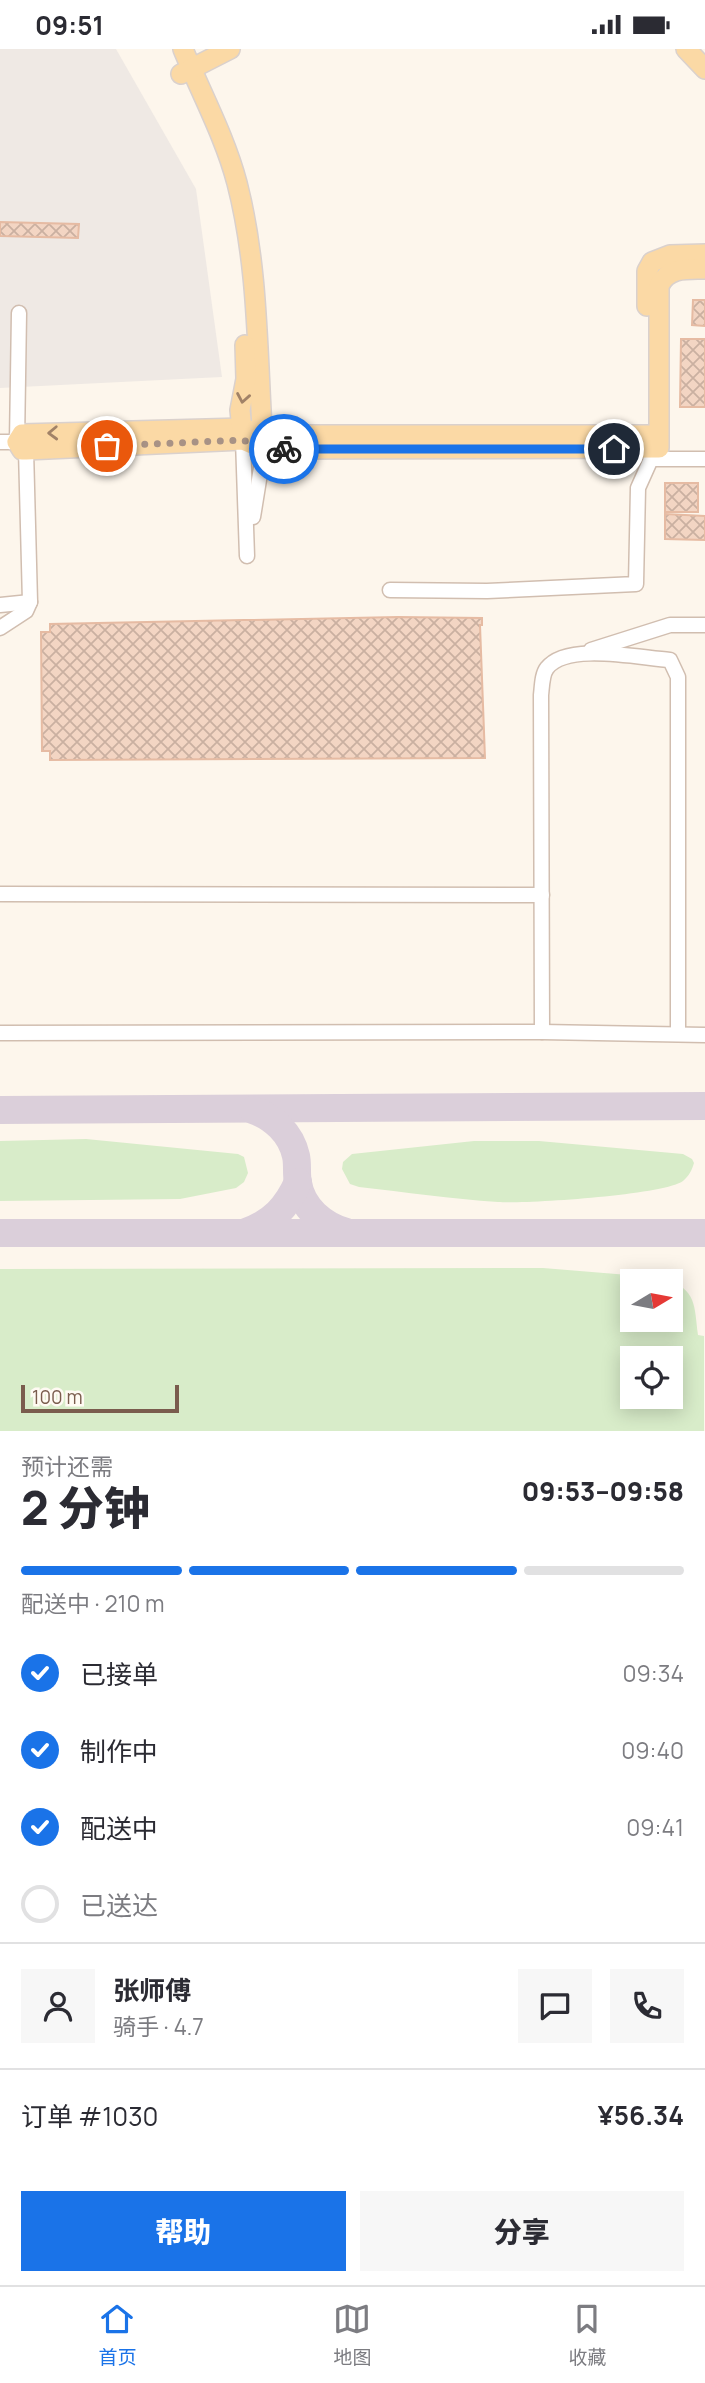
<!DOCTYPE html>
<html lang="zh">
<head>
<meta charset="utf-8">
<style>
  :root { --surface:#fff; --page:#f7f7f7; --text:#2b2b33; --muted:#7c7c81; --line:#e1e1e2; --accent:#1a73e8 }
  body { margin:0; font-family:Manrope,"Noto Sans SC",sans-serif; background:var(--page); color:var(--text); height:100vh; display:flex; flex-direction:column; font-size:26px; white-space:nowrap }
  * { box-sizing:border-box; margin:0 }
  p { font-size:23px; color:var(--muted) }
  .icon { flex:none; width:38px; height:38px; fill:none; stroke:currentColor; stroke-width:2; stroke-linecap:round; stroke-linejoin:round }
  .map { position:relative; height:1382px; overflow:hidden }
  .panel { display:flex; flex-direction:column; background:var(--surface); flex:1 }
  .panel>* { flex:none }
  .needle { width:46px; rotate:80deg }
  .fabs { position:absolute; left:620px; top:1220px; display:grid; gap:14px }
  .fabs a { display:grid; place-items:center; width:63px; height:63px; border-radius:0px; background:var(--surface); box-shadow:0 4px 18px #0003; font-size:35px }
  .scale { position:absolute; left:21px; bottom:18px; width:158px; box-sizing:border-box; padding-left:7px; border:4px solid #7a5c4d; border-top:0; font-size:19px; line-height:24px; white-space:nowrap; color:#7a5c4d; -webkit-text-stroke:5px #fffaf3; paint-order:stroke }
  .pin { position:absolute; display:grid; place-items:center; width:60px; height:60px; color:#fff; margin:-30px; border:4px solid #fff; border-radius:50%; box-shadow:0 2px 7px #0007 }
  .courier { position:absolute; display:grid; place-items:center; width:70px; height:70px; margin:-35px; border:5px solid #1a73e8; border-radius:50%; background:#fff; color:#222; box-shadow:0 2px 9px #0007 }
  .summary em { font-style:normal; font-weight:800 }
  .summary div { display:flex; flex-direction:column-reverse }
  .summary { display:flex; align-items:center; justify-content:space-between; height:119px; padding:0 21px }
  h1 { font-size:46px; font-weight:800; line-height:52px }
  .bar { display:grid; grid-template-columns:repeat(4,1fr); gap:10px 7px; align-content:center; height:84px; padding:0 21px }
  .bar i { height:9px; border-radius:5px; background:var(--line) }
  .bar .on { background:var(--accent) }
  .bar p { grid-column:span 4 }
  .line { display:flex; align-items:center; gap:18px; padding:0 21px; border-top:2px solid var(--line) }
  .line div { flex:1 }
  .round { display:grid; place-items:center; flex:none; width:74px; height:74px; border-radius:0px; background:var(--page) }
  ol { padding:0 21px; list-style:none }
  li { display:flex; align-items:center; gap:21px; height:77px }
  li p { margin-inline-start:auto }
  li .icon { padding:7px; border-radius:50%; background:var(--accent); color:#fff; stroke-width:4 }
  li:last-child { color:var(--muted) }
  li i { width:38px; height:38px; border:4px solid var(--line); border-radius:50% }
  .action { display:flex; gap:14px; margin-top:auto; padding:14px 21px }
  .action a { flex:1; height:80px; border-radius:0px; background:var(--accent); color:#fff; font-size:28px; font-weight:800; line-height:80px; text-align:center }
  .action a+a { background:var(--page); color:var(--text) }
  .status { display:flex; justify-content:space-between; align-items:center; height:49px; padding:0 35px; background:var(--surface); direction:ltr }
  .status svg { height:19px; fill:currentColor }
  .tabs { display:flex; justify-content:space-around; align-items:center; height:98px; border-top:2px solid var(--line); background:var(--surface); font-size:19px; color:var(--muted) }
  .tabs a { display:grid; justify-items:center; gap:4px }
  .tabs .on { color:var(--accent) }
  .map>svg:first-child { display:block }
  .industrial { fill:#efe9e4 }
  .green { fill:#d8ecc9; fill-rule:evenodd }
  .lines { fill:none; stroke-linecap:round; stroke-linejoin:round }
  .taxiway { stroke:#dbcfda; stroke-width:28 }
  .building { fill:url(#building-cross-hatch); stroke:#e6bba3; stroke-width:2 }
  .minor-casing { stroke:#d1beb0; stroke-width:17 }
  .major-casing { stroke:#dad1cd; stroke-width:22 }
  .minor { stroke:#fff; stroke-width:14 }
  .major { stroke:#fbd9a5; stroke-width:19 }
  .oneway { stroke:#a18267 }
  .done { stroke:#a89285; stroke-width:7; stroke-dasharray:0 12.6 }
  .route { stroke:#1a73e8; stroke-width:9 }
</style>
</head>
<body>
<div class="status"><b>09:51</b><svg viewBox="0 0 49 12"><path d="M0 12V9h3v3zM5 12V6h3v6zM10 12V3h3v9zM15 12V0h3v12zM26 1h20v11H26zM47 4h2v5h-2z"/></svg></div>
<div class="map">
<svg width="705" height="1382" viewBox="0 0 705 1382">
  <defs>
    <pattern id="building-cross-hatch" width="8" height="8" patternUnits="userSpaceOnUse" patternTransform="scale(1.75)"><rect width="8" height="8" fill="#f3d5c3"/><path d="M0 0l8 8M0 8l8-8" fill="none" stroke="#cab0a1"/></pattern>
  </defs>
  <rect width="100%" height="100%" fill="#fdf6ec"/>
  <!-- industrial -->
  <path class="industrial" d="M0,0H116L196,140L222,328L0,339Z"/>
  <!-- green -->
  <g class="green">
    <path d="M86,1090L238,1105L244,1108L248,1124L244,1133L236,1139L180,1150L0,1152V1092Z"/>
    <path d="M474,1092H539L683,1105L692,1110L694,1114C692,1121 689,1127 683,1132C664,1146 526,1155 498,1153C451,1150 405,1143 359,1138L350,1135L342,1120L343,1113L352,1105Z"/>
    <path d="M543,1219L665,1229C697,1242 694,1255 698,1286L704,1287V1382H0V1220ZM670,1232V1270H632V1232ZM670,1309V1348H632V1309Z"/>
  </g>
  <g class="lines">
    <!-- taxiway -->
    <g class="taxiway">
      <path d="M0,1061L705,1057"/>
      <path d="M253,1061C273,1068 291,1084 296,1107C298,1116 296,1125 298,1134C302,1159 323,1176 346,1183"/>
      <path d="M246,1183C272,1174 287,1158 298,1133"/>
      <path d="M0,1184H705"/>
    </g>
  </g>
  <!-- building -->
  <g class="building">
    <path d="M0,173L79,175L78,189L0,187Z"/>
    <path d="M693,251H705V277L692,276Z"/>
    <path d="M681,290H705V358H680Z"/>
    <rect x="665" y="434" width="33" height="29"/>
    <path d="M665,465L705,467V491L665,490Z"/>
    <path d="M398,568L482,569V576H480L485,709L50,711V702H42L41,583H50V575Z"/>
  </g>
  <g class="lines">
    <!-- minor casing -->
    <g class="minor-casing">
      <g id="minor">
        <path d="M243,391L247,507"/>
        <path d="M0,393H17L19,264"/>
        <path d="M253,468L264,400"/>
        <path d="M390,541L487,542L636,535L638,439L651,410H705"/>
        <path d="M0,556L30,553"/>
        <path d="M0,579L26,562L30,553L26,401"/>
        <path d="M591,601L670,576H705"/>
        <path d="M0,845L542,846"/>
        <path d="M542,983L541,646C542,638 542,625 547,619C567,593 639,609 670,611L678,628V985"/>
        <path d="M0,984L542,983L705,986"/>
      </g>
    </g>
    <!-- major casing -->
    <g class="major-casing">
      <g id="major">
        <path d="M183,0C201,44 225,88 237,134C259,219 257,308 263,395"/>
        <path d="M686,0L705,20"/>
        <path d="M181,25L230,0"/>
        <path d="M647,257V222L652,213L670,206L705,205"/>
        <path d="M659,386H263L243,379L22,385L17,393L22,401H26L243,391L264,400L659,399V237C668,218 687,220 705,220"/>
        <path d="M243,391L240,361L246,330L245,296"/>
      </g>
    </g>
    <!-- minor -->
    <use href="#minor" class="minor"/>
    <!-- major -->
    <use href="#major" class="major"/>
  </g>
  <!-- one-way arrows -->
  <defs><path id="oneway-chevron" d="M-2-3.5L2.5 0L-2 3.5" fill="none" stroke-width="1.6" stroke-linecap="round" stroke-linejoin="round" transform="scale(1.75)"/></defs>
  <g class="oneway">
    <use href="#oneway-chevron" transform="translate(243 349) rotate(100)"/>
    <use href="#oneway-chevron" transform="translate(53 384) rotate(178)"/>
  </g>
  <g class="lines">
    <!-- done -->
    <path class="done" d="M107,397L243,391L264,400H284"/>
    <!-- route -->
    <path class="route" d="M284,400H614"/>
  </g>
</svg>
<div class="fabs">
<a><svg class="needle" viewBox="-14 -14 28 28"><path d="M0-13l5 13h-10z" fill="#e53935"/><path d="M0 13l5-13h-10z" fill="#7c7c81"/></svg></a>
<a><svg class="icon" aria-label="locate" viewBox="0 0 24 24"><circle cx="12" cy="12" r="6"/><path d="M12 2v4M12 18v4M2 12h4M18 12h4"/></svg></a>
</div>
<div class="scale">100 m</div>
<div class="pin" style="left:107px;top:397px;background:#ea580c"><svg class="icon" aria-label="bag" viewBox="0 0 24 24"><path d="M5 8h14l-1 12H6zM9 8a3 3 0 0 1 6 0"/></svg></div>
<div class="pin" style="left:614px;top:400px;background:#1f2937"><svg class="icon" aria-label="home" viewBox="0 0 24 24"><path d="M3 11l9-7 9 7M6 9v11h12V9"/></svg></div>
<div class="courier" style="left:284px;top:400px"><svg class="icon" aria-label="bike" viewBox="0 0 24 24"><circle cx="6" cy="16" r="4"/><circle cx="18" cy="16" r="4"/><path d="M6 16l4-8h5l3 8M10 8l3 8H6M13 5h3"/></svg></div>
</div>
<section class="panel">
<div class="summary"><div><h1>2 分钟</h1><p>预计还需</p></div><em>09:53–09:58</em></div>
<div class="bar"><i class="on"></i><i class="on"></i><i class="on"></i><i></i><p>配送中 · 210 m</p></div>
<ol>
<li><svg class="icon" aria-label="check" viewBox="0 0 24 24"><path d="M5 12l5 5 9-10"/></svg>已接单<p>09:34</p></li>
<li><svg class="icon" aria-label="check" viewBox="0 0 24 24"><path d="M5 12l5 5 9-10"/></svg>制作中<p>09:40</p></li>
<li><svg class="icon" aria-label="check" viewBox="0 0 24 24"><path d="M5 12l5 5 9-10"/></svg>配送中<p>09:41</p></li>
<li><i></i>已送达</li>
</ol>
<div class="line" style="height:126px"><a class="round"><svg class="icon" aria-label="person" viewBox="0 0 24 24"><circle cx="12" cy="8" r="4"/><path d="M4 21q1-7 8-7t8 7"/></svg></a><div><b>张师傅</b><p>骑手 · 4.7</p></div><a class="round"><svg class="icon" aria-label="chat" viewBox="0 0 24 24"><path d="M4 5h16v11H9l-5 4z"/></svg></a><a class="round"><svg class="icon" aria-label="phone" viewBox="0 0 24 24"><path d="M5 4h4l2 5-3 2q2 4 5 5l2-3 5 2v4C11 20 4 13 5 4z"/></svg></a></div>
<div class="line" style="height:91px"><div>订单 #1030</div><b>¥56.34</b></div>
<div class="action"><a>帮助</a><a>分享</a></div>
</section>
<nav class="tabs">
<a class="on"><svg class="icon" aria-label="home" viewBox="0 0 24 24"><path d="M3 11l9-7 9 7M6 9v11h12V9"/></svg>首页</a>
<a><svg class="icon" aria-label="map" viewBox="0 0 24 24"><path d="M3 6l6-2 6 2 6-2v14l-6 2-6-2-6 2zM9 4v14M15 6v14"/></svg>地图</a>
<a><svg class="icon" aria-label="saved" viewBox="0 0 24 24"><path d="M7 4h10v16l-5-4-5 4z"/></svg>收藏</a>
</nav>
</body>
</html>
